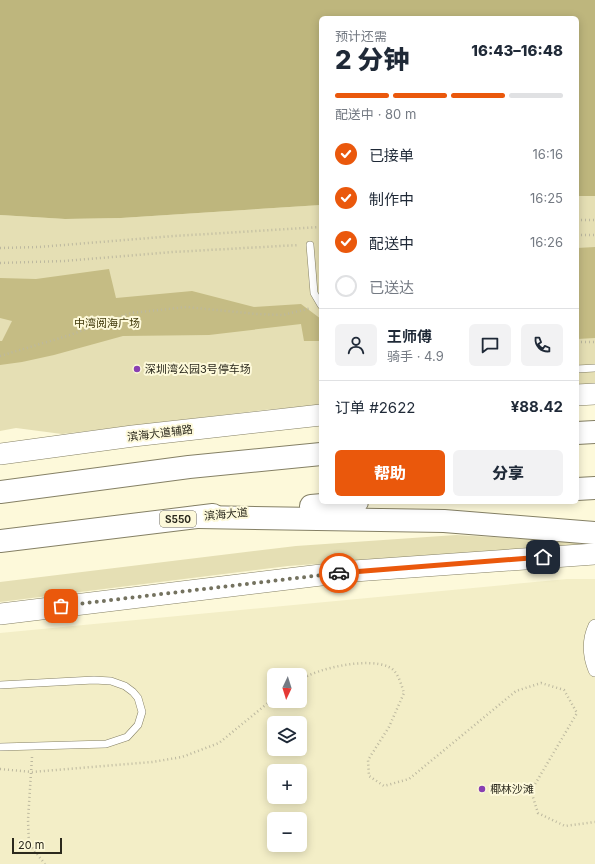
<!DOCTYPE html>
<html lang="zh">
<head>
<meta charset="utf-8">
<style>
  :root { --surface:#fff; --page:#f2f2f3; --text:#1f2937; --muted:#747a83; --line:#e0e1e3; --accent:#ea580c }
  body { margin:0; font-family:Inter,"Noto Sans SC",sans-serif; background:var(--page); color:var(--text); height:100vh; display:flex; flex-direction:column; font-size:15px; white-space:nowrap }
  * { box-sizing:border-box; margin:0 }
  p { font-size:13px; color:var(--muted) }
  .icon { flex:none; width:22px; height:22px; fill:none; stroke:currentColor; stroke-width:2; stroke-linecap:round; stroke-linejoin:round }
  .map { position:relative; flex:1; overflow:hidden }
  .drawer { position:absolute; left:319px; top:16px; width:260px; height:488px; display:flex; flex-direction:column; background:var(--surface); border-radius:6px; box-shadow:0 2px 10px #0003 }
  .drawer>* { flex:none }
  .needle { width:26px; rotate:184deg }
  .controls { position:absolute; left:267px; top:668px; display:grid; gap:8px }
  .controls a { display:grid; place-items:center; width:40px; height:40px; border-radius:6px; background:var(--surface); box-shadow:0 2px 10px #0003; font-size:20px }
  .scale { position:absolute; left:12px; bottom:10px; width:50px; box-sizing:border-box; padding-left:4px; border:2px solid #2b291d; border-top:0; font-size:11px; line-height:14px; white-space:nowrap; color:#2b291d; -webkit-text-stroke:3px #fdf9da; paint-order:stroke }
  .pin { position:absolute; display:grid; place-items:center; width:34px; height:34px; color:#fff; margin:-17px; border-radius:8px; box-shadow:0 2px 6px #0006 }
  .courier { position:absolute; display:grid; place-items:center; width:40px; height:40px; margin:-20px; border:3px solid #ea580c; border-radius:50%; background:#fff; color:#222; box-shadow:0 1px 5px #0007 }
  .head em { font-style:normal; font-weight:800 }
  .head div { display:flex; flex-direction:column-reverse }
  .head { display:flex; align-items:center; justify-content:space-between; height:68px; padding:0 16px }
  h1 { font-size:26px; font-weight:800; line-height:30px }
  .bar { display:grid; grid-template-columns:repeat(4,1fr); gap:6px 4px; align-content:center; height:48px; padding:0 16px }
  .bar i { height:5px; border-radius:3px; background:var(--line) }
  .bar .on { background:var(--accent) }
  .bar p { grid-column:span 4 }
  .line { display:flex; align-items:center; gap:10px; padding:0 16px; border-top:1px solid var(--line) }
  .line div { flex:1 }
  .round { display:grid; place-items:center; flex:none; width:42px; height:42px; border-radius:6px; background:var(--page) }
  ol { padding:0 16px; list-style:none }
  li { display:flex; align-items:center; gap:12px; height:44px }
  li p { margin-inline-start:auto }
  li .icon { padding:4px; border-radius:50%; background:var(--accent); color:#fff; stroke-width:4 }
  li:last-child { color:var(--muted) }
  li i { width:22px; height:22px; border:2px solid var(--line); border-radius:50% }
  .button { display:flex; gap:8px; margin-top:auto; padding:8px 16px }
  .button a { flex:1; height:46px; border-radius:6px; background:var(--accent); color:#fff; font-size:16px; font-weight:800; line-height:46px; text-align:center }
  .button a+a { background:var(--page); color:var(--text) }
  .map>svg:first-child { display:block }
  .built { fill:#f3eec7; fill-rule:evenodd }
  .green { fill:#e5dfb4 }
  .forest { fill:#c5bc84 }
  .water { fill:#beb67d }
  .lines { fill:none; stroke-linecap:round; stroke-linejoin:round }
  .lane-casing { stroke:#858065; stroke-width:8 }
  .street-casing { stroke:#858065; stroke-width:14 }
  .primary-casing { stroke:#858065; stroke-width:22 }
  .highway-casing { stroke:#858065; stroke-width:24 }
  .path { stroke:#bcb89f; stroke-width:2.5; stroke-dasharray:1 3; stroke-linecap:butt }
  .lane { stroke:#fff; stroke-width:7 }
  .street { stroke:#fff; stroke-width:13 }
  .primary { stroke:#fff; stroke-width:21 }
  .highway { stroke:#fff; stroke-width:22 }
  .done { stroke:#74725f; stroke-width:4; stroke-dasharray:0 7.2 }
  .route { stroke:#ea580c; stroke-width:5 }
  .poi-dot { fill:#883fb2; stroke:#fdf9da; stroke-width:1.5 }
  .labels { text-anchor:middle; stroke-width:4; stroke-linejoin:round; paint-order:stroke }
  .shield { fill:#fdf9da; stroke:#6a6756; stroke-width:1 }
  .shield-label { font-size:10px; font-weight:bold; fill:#2b291d }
  .park-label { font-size:11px; fill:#40390a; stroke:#fdf9da }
  .poi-label { font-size:11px; fill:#2b291d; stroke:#fdf9da; text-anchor:start }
  .street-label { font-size:11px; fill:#2b291d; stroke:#fdf9da }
</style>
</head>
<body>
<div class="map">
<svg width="595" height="864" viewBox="0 0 595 864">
  <rect width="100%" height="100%" fill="#fdf9da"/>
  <!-- built -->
  <path class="built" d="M567,579H595V864H0V633ZM274,675H300V701H274ZM274,723H300V749H274ZM274,771H300V797H274ZM274,819H300V845H274Z"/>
  <!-- green -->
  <g class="green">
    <path d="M577,196H595V386L577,387Z"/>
    <path d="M321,205V405L264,410L62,434L16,428L0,431V215L65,219L121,218Z"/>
    <path d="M456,535L580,542L578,545L288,566L0,602V582L296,546Z"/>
  </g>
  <!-- forest -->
  <g class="forest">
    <path d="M595,247V338L577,339V248Z"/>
    <path d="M109,269L116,298L192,291L254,307L301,304L321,319V341H304L301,324L209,335L123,336L54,355L22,362L0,365V341H2L12,321L0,318V278L36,279Z"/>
  </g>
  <!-- water -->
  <path class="water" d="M0,0H595V196H577V18H321V205L121,218L65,219L0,215Z"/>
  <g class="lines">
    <!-- lane casing -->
    <g class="lane-casing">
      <g id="lane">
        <path d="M310,245L314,293L321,305"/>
        <path d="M577,369L595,368"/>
        <path d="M0,685L94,680L111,681L125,686L133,692L138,698L142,712L138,725L127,737L106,744L0,747"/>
      </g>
    </g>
    <!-- street casing -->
    <g class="street-casing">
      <path id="street" d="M595,626C588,641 589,655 595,670"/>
    </g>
    <!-- primary casing -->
    <g class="primary-casing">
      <g id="primary">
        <path d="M577,395L595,394"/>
        <path d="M0,454L133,436L321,415"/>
        <path d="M0,614L354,571L595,554"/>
      </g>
    </g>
    <!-- highway casing -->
    <g class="highway-casing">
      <g id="highway">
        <path d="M577,433L595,432"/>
        <path d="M577,489L595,488"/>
        <path d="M0,492L189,467L321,454"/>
        <path d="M311,506L357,502"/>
        <path d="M198,517L444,521L595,533"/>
        <path d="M0,541L213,515"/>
      </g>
    </g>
    <!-- path -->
    <g class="path">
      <path d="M577,220H595"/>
      <path d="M577,235H595"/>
      <path d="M0,248L39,247L174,236L321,227"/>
      <path d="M0,263L64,261L173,252L299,245"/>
      <path d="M577,342H595"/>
      <path d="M0,356L67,336L131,313L186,307L257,314L283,315L311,308"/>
      <path d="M300,680C318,668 368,657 389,667C398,671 401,684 404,693L389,727L368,760L369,776L384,786L409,779L516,691L541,683L564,690L577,713L531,791L538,813L565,826L595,822"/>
      <path d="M32,757L28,820L29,844L45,864"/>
      <path d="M0,769L32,772L152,762L182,757L219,743L274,698"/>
    </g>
    <!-- lane -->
    <use href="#lane" class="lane"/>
    <!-- street -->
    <use href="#street" class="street"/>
    <!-- primary -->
    <use href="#primary" class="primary"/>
    <!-- highway -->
    <use href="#highway" class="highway"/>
  </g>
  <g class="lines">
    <!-- done -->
    <path class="done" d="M61,606L339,573"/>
    <!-- route -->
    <path class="route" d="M339,573L543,557"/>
  </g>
  <!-- markers -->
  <g class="poi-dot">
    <circle cx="137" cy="369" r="4"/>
    <circle cx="482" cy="789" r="4"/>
  </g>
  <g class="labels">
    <!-- shield labels -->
    <rect class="shield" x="160" y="511" width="36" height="16" rx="3"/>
    <g class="shield-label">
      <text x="178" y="523">S550</text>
    </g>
    <!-- park labels -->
    <g class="park-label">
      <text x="107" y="327">中湾阅海广场</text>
    </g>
    <!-- poi labels -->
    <g class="poi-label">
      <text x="145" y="373">深圳湾公园3号停车场</text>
      <text x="490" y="793">椰林沙滩</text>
    </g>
    <!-- street labels -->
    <g class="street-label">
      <text transform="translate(160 433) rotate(-7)" y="4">滨海大道辅路</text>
      <text transform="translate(226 514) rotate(-5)" y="4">滨海大道</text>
    </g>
  </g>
</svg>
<div class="controls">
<a><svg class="needle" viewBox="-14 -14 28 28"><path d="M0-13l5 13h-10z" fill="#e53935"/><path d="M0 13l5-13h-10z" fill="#747a83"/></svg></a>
<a><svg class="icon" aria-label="layers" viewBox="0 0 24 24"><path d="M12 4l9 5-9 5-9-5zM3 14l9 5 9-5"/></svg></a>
<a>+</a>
<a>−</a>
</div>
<div class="scale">20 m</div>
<div class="pin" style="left:61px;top:606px;background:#ea580c"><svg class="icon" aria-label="bag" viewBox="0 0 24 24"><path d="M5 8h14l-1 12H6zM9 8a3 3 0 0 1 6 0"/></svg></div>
<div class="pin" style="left:543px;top:557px;background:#1f2937"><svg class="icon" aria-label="home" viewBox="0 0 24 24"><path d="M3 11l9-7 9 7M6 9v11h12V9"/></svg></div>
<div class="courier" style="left:339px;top:573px"><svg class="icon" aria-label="car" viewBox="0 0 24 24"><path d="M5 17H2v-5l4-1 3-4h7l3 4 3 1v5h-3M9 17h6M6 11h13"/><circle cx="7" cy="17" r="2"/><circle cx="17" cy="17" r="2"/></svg></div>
<section class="drawer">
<div class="head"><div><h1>2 分钟</h1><p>预计还需</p></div><em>16:43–16:48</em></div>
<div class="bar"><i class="on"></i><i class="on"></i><i class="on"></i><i></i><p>配送中 · 80 m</p></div>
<ol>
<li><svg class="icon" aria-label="check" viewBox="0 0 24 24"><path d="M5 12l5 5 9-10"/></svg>已接单<p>16:16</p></li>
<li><svg class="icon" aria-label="check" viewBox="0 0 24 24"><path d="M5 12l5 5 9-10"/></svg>制作中<p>16:25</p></li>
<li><svg class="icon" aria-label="check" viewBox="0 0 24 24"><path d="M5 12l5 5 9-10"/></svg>配送中<p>16:26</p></li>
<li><i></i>已送达</li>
</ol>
<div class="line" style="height:72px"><a class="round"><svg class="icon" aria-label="person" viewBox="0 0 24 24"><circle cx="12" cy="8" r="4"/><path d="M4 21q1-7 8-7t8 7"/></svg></a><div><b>王师傅</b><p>骑手 · 4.9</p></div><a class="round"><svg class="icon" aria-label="chat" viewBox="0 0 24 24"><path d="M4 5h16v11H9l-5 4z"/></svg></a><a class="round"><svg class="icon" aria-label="phone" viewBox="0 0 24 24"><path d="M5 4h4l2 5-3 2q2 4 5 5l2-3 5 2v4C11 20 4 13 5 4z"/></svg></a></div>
<div class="line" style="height:52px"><div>订单 #2622</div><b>¥88.42</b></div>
<div class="button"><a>帮助</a><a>分享</a></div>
</section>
</div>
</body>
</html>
